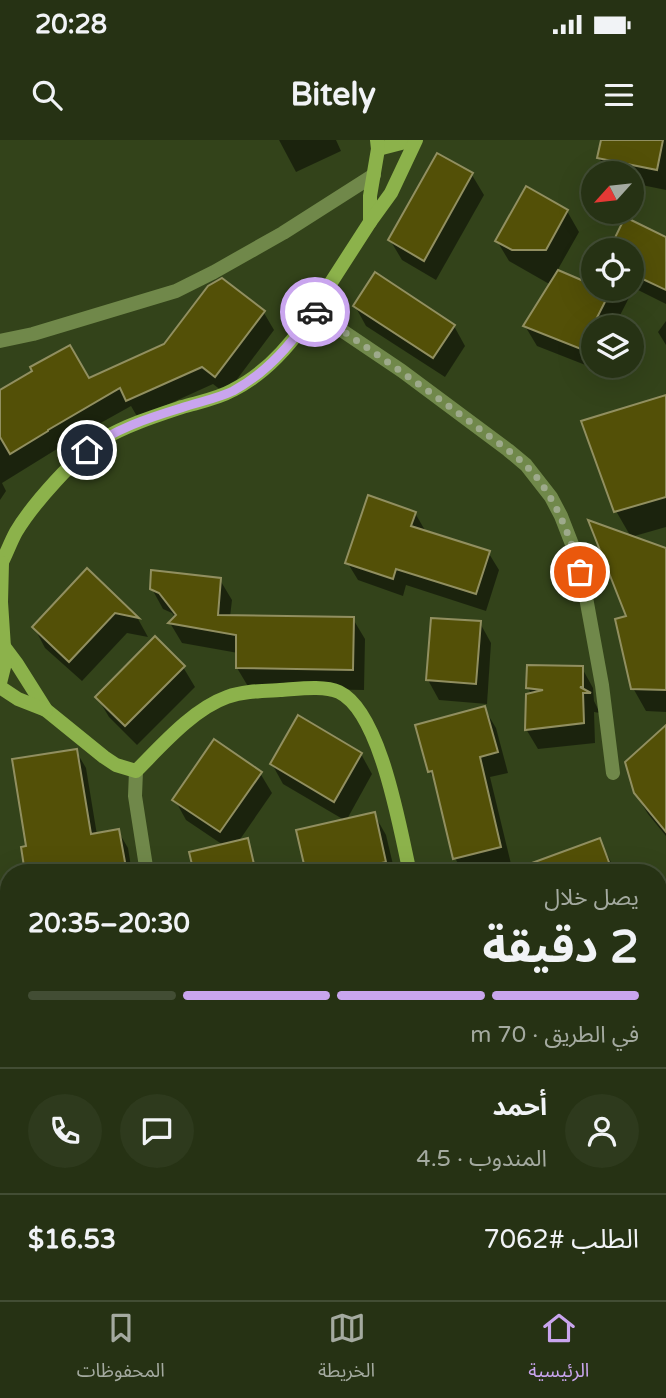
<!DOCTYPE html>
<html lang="ar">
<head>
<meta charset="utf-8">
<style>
  :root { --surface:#263214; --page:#2e3a1d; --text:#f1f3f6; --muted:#a4aaa0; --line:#424d34; --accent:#c9a5ee }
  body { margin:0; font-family:"Varela Round","Noto Sans Arabic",sans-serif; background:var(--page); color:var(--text); direction:rtl; height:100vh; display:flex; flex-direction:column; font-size:26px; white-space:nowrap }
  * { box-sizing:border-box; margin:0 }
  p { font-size:23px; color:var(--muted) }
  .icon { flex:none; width:38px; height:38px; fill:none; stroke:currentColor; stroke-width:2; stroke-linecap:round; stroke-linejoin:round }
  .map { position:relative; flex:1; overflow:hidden; direction:ltr }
  .side { position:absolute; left:0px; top:724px; width:667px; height:436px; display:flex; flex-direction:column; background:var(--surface); border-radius:28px 28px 0 0; box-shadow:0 7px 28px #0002,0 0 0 2px var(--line); direction:rtl }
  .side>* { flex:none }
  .needle { width:46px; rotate:243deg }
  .fabs { position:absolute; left:581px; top:21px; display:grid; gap:14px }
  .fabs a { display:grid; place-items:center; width:63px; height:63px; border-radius:50%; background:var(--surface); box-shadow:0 7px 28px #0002,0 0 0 2px var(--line); font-size:35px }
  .pin { position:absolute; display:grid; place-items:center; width:60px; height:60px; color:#fff; margin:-30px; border:4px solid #fff; border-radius:50%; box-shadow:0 2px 7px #0007 }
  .courier { position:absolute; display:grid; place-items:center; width:70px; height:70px; margin:-35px; border:5px solid #c9a5ee; border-radius:50%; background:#fff; color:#222; box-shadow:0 2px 9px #0007 }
  .overview em { font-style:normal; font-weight:700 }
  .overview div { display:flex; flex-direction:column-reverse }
  .overview { display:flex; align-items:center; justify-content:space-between; height:119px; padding:0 28px }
  h1 { font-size:46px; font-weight:700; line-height:52px }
  .bar { display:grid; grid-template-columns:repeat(4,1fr); gap:10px 7px; align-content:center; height:84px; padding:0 28px }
  .bar i { height:9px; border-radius:5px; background:var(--line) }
  .bar .current { background:var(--accent) }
  .bar p { grid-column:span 4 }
  .line { display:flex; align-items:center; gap:18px; padding:0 28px; border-top:2px solid var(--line) }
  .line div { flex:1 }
  .round { display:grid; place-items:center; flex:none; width:74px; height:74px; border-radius:37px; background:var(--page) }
  .status { display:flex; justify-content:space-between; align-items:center; height:49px; padding:0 35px; background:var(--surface); direction:ltr }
  .status svg { height:19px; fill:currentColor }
  header { display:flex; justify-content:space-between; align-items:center; height:91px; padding:0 28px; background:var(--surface); font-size:32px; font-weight:700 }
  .tab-bar { display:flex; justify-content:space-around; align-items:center; height:98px; border-top:2px solid var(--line); background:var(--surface); font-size:19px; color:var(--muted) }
  .tab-bar a { display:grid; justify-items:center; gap:4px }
  .tab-bar .current { color:var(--accent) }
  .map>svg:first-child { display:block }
  .shadow { fill:#0007 }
  .building { fill:#535007; stroke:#918f60; stroke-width:2 }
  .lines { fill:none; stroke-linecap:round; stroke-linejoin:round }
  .street { stroke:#70884a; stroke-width:14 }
  .secondary { stroke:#8cb24b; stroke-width:14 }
  .done { stroke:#9eaa8c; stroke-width:7; stroke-dasharray:0 12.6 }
  .route { stroke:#c9a5ee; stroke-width:9 }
</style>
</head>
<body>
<div class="status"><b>20:28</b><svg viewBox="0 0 49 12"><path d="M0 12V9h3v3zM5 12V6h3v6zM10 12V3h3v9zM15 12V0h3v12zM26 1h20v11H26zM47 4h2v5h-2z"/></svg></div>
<header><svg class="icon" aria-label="menu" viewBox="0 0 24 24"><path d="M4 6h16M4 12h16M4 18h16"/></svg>Bitely<svg class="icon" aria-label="search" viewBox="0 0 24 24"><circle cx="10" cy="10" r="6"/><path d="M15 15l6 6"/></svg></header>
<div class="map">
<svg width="666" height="1160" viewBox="0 0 666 1160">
  <rect width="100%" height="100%" fill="#33431a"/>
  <!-- shadow -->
  <g class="shadow">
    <path d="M279,0H336L341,11L296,32Z"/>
    <path d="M603,0H666V50L632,43V33H608L599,18Z"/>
    <path d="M438,15L472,35L484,55L436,140L402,120L390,100Z"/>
    <path d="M567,71L579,92L557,131L593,146V149H632V110H611L626,79L666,99V164L634,148L614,187H593V228L537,206L525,186L551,145L509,121L497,101Z"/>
    <path d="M222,140L264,173L274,190L226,254L213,244L138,278L131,266L56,308L57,309L2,343L6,351L0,360V252L88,240L165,205Z"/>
    <path d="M355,166L454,186L465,206L445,237L366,186Z"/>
    <path d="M666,181V205L658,192Z"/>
    <path d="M666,257V387L631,397L666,410V572L646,571L633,548L628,478L631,397L616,371Z"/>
    <path d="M415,373L426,392L488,412L499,430L486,471L406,445L403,456L358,440L347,422Z"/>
    <path d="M87,431L138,479L148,497L127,493L82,541L45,508L34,487Z"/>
    <path d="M220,440L232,460L230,477L353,479L365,499L364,550L249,548L237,528L238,513L182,503L170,483L176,478L172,473L163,469L152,449Z"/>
    <path d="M480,483L491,503L487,564L439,560L428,540Z"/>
    <path d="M183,527L195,547L137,605L109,577L97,557Z"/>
    <path d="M582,528L593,548L594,561L600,573L594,572L595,603L538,609L526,589L532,555L528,548Z"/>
    <path d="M484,568L496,588L508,633L490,637L512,728L488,733H463L455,718L438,646L429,631Z"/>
    <path d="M666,594V696L648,674L635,653Z"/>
    <path d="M76,611L86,628L97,695L118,691L128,708L132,733H27L23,708L28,707Z"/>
    <path d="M361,614L372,634L346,681L283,644L272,624Z"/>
    <path d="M260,633L272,653L232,711L186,680L175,660Z"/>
    <path d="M374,674L386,695L395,733H308L298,691Z"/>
    <path d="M599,700L610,720L615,733H541L537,723Z"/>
    <path d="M658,848L666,857V940L658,930Z"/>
    <path d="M20,1152H81L85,1160H24Z"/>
    <path d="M223,1152H305L303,1160H228Z"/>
    <path d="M548,1152H615L611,1160H545Z"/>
  </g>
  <!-- building -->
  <g class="building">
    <path d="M601,0H663L657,30L597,18Z"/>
    <path d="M437,13L473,33L424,121L388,100Z"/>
    <path d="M526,46L568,70L546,110H512L495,101Z"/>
    <path d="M625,77L666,97V150L632,134V110H609Z"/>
    <path d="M558,130L593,145V149H602L610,152L581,209L523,186Z"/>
    <path d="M375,132L455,185L433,218L353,166Z"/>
    <path d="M222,138L265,171L215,237L202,227L126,261L120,248L48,290V291L10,314L0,297V250L32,231L30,227L70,205L89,238L164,204L208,146Z"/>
    <path d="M666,255V357L614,372L581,281Z"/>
    <path d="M368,355L416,372L411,386L490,411L476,454L396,429L393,439L345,423Z"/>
    <path d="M588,380L666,408V550L631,549L615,479L626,476Z"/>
    <path d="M87,428L139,478L115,473L69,522L32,487Z"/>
    <path d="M151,430L221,438L218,475L354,477L353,530L236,528V495L168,483L176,475L159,453L150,449Z"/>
    <path d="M431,478L481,481L476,544L426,540Z"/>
    <path d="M155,496L185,526L125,586L95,557Z"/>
    <path d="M527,525L583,526V547H580L591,553H583L584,583L525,590L526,554L543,550L526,548Z"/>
    <path d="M485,566L498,612L480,617L501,707L453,719L432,631L428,632L415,585Z"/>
    <path d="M298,575L362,613L334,662L270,624Z"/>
    <path d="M666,585V692L634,653L625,622Z"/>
    <path d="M214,599L262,632L220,692L172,660Z"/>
    <path d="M77,609L91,694L119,689L127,733H25L21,707L26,706L12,619Z"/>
    <path d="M375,672L386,722L338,733H306L296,690Z"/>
    <path d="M248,698L256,733H194L189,712Z"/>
    <path d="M600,698L613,733H510V731Z"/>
  </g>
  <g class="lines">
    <!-- street -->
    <g class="street">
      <path d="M313,171L402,231L508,310L526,325L551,357L561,376L575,412L585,452L602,545L613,633"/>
      <path d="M0,201L33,194L176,151L214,132L283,93L374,35"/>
      <path d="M136,631L135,656L147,733"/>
      <path d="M0,983L9,982"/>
      <path d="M658,1072L666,1050"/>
      <path d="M628,1160L631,1152"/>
    </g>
    <!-- secondary -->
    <g class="secondary">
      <path d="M378,9L413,0"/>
      <path d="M370,82V56L378,9L377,0"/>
      <path d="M0,426C6,415 10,403 16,392C32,365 77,314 103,299C127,285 155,276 182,267C199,262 217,259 233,250C261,236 285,211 303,186L370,82L391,53L416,0"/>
      <path d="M0,504L5,508L17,524L46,570L104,617L116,625L136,631C161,606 193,569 227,557C244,551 262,551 280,550C297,549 324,545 339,552C381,572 400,690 410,733"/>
      <path d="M0,543L5,523L1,462L2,423"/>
      <path d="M0,547L18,559L46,570"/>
      <path d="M0,932L9,958"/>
      <path d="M658,1044L666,1056"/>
      <path d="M125,1152L140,1160"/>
      <path d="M368,1160L373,1152"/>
    </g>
  </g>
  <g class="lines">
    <!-- done -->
    <path class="done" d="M315,172C368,208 421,245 473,284C495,301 521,317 538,339C559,367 571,399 580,432"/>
    <!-- route -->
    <path class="route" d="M87,310C115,289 148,278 181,268C198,262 216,259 233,251C266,233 293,203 313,171L315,172"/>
  </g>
</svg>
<div class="fabs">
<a><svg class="needle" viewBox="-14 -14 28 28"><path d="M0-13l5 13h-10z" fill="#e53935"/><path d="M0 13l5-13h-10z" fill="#a4aaa0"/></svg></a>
<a><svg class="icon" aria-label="locate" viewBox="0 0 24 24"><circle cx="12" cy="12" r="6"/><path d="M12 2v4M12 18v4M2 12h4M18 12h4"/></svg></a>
<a><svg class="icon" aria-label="layers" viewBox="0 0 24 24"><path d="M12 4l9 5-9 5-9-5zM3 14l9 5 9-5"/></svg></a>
</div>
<div class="pin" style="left:580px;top:432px;background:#ea580c"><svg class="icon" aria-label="bag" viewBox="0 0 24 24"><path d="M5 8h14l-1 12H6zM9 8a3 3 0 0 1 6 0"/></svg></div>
<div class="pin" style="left:87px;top:310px;background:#1f2937"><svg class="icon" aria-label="home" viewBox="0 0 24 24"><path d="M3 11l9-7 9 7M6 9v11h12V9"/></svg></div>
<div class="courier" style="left:315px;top:172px"><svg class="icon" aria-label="car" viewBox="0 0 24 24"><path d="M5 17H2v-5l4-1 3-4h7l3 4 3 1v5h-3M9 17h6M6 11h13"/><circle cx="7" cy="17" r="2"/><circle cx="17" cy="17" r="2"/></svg></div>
<section class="side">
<div class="overview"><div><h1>2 دقيقة</h1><p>يصل خلال</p></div><em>20:30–20:35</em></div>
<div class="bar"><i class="current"></i><i class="current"></i><i class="current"></i><i></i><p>في الطريق · 70 m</p></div>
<div class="line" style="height:126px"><a class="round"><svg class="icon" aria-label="person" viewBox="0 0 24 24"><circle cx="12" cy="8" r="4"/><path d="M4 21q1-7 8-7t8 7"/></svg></a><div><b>أحمد</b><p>المندوب · 4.5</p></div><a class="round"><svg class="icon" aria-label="chat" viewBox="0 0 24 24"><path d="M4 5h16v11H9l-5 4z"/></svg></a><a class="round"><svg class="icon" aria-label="phone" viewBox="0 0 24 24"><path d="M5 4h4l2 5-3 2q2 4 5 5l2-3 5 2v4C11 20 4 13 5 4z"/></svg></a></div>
<div class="line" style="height:91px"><div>الطلب #7062</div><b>$16.53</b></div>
</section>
</div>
<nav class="tab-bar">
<a class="current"><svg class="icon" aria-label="home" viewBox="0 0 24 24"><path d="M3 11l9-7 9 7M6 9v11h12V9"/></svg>الرئيسية</a>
<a><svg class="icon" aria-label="map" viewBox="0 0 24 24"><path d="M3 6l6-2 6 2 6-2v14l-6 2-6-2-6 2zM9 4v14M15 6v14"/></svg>الخريطة</a>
<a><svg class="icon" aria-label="saved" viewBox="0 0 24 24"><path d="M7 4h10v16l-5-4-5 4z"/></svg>المحفوظات</a>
</nav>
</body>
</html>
